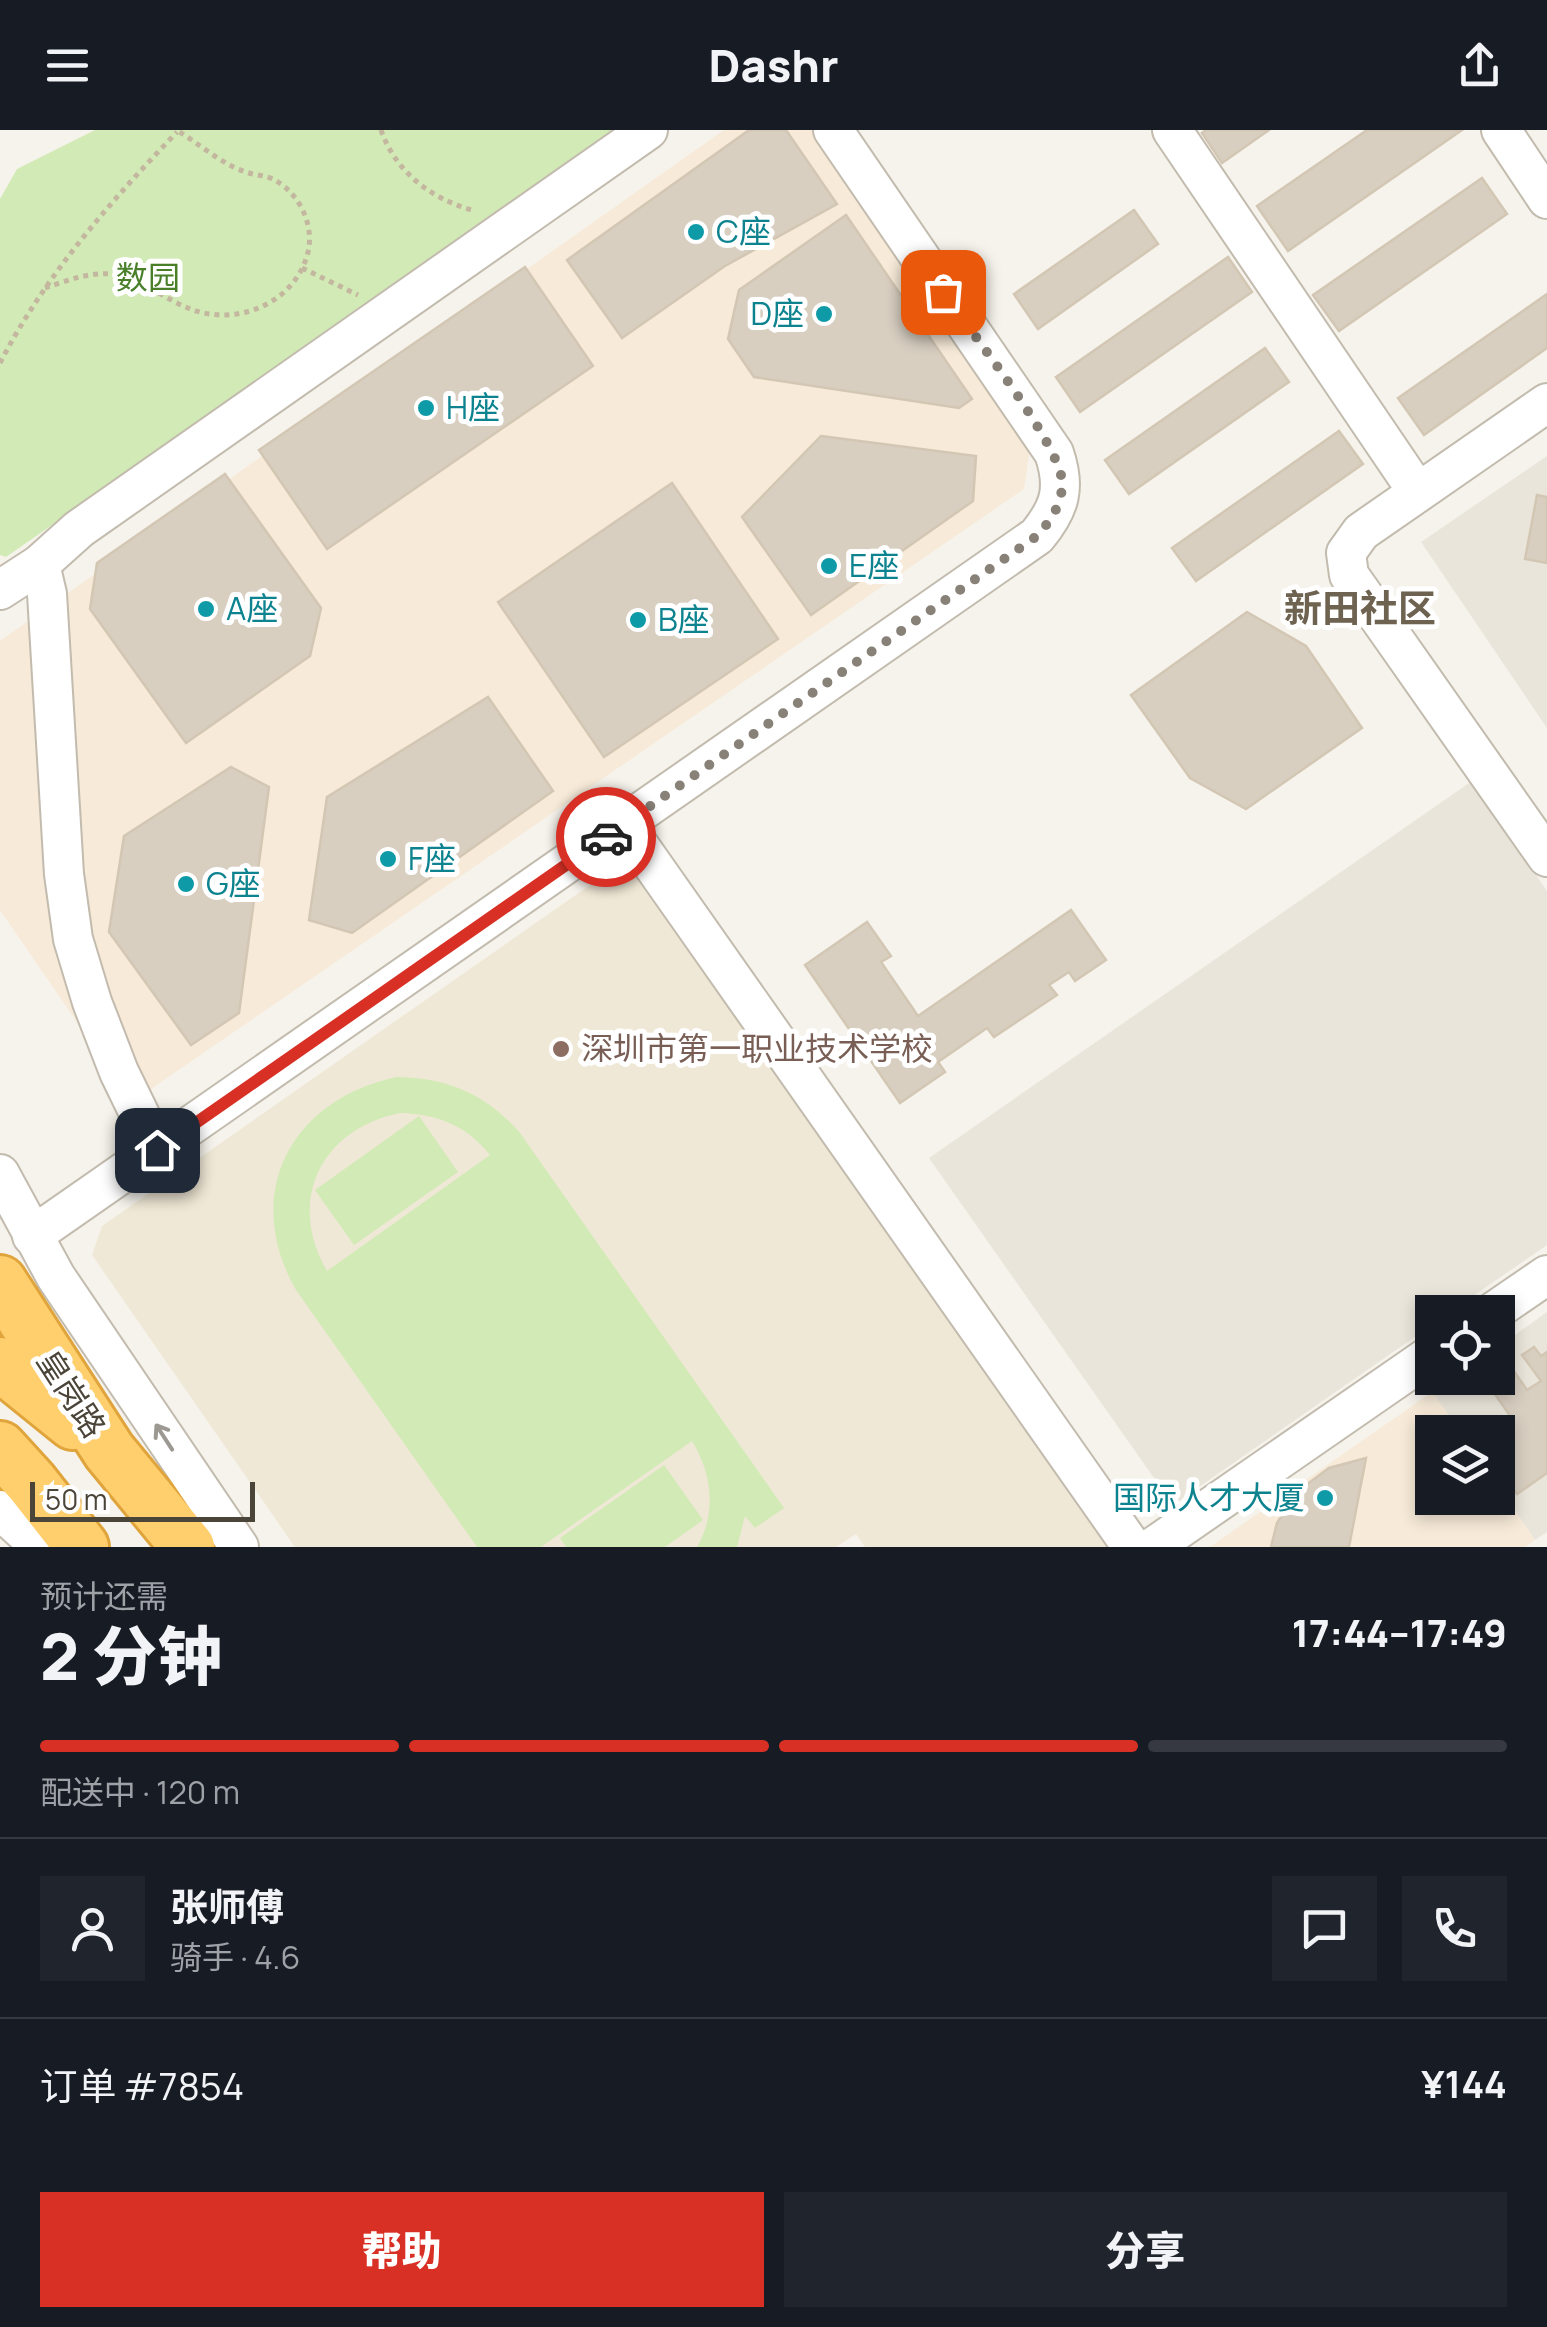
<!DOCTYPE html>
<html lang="zh">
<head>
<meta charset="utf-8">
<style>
  :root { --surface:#171b24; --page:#20242c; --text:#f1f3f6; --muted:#9ea1a6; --line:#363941; --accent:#d93025 }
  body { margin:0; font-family:Manrope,"Noto Sans SC",sans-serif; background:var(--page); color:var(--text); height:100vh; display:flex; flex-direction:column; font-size:38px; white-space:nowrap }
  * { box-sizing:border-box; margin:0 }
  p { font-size:32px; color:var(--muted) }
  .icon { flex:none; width:55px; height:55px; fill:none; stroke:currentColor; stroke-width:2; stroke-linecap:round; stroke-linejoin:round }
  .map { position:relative; height:1417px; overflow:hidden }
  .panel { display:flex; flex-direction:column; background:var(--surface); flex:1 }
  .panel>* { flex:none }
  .fabs { position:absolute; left:1415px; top:1165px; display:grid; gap:20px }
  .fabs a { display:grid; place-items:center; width:100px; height:100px; border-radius:0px; background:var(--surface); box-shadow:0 5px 15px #0003; font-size:50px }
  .scale { position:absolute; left:30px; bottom:25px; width:225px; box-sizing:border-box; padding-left:10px; border:5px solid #4b4439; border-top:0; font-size:28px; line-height:35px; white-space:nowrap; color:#4b4439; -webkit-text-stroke:8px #fff; paint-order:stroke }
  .pin { position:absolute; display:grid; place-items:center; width:85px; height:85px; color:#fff; margin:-42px; border-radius:20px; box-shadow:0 5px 15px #0006 }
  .courier { position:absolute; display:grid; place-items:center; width:100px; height:100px; margin:-50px; border:8px solid #d93025; border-radius:50%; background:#fff; color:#222; box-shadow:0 2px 12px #0007 }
  .overview em { font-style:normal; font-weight:800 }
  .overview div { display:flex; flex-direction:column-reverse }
  .overview { display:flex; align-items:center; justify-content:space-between; height:170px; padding:0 40px }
  h1 { font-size:65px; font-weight:800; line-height:75px }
  .bar { display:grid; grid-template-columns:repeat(4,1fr); gap:15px 10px; align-content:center; height:120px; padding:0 40px }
  .bar i { height:12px; border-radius:8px; background:var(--line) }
  .bar .active { background:var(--accent) }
  .bar p { grid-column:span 4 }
  .line { display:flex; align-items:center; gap:25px; padding:0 40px; border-top:2px solid var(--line) }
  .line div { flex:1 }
  .round { display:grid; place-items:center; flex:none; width:105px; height:105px; border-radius:0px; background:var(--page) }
  .action { display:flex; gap:20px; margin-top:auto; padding:20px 40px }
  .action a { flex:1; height:115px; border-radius:0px; background:var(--accent); color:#fff; font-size:40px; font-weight:800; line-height:115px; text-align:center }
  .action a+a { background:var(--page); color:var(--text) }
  header { display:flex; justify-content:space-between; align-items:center; height:130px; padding:0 40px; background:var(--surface); font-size:45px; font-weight:800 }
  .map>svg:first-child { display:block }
  .residential { fill:#eae5da }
  .commercial { fill:#f7ead8 }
  .education { fill:#efe8d6 }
  .green { fill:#d2eab5; fill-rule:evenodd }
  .building { fill:#d8cfc1; stroke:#d3c7b4; stroke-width:2.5 }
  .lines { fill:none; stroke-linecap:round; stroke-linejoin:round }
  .minor-casing { stroke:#c2bbae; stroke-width:42 }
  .highway-casing { stroke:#e0a43c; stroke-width:58 }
  .path { stroke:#c4b79f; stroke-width:5; stroke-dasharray:5 5; stroke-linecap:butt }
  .minor { stroke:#fff; stroke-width:38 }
  .highway { stroke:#ffcf6e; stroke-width:52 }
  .oneway { stroke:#9c9892 }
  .done { stroke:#878178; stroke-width:10; stroke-dasharray:0 18 }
  .route { stroke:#d93025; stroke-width:12 }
  .culture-dot { fill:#0f9aa8; stroke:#fff; stroke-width:4 }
  .education-dot { fill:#8d6e63; stroke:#fff; stroke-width:4 }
  .labels { text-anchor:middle; stroke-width:10; stroke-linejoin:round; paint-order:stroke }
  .culture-label { font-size:32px; fill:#0d838f; stroke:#fff; text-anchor:start }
  .park-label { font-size:32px; fill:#4a7f2a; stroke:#fff }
  .education-label { font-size:32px; fill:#785e54; stroke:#fff; text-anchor:start }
  .street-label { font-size:32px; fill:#4b4439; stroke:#fff }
  .quarter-label { font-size:38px; font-weight:bold; fill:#6e6250; stroke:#fff }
</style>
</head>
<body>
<header><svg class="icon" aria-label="menu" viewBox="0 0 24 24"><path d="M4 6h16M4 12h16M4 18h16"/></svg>Dashr<svg class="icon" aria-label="share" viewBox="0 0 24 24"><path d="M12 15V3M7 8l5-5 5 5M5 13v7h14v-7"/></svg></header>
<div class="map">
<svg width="1547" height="1417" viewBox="0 0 1547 1417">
  <rect width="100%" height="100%" fill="#f6f3ec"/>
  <!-- residential -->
  <g class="residential">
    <path d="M1547,326V598L1421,412Z"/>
    <path d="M1472,651L1547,761V1115L1450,1182H1432V1195L1173,1375L929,1028Z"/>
    <path d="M1547,1182V1402L1535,1410L1498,1356V1302H1461L1432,1262L1453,1248H1498V1217Z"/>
  </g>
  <!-- commercial -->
  <g class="commercial">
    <path d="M724,0H832L1033,296L1024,359L132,972L0,780V511Z"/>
    <path d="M1432,1262L1461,1302H1432V1368H1498V1356L1535,1410L1525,1417H1210Z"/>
  </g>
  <!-- education -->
  <path class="education" d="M613,739L644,742L1111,1417H865L856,1404L836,1417H295L92,1125L102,1096Z"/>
  <!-- green -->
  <g class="green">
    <path d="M95,0H620L6,427L0,425V69L17,39Z"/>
    <path d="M397,947C448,948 486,964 520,1003L784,1378L755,1398L745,1386L737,1417H697C717,1383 712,1343 692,1311L541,1417H477L296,1160C241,1064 291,969 397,947ZM400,983C438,984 467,996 490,1025L327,1141C286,1070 321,999 400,983Z"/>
    <path d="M419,986L458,1042L354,1115L315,1060Z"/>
    <path d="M664,1335L703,1390L665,1417H566L560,1408Z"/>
  </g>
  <!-- building -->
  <g class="building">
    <path d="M749,0H786L837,74L725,136L622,208L567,130Z"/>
    <path d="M1206,0H1269L1222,33L1202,3Z"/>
    <path d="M1367,0H1462L1288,121L1257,76Z"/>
    <path d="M1482,48L1507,84L1339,201L1313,165Z"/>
    <path d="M1134,80L1158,114L1038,199L1014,164Z"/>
    <path d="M846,85L972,269L959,278L754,247L728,209L739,160Z"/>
    <path d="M1228,127L1252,162L1080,282L1056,247Z"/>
    <path d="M525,137L593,236L327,419L259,320Z"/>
    <path d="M1547,164V218L1424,305L1398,268Z"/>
    <path d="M1265,218L1289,252L1129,364L1105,330Z"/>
    <path d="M1339,301L1363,334L1196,451L1172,418Z"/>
    <path d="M821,306L976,326L973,371L811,485L742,387Z"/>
    <path d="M225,344L321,478L310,526L186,613L90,479L97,433Z"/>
    <path d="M672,353L778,509L604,627L498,472Z"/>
    <path d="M1537,365L1547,367V433L1525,429Z"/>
    <path d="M1247,482L1306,516L1362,598L1246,679L1190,648L1131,565Z"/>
    <path d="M488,567L553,661L352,803L309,790L327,667Z"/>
    <path d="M231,637L269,657L239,883L191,915L109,802L124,706Z"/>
    <path d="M1071,780L1106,830L1075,851L1069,842L1049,855L1057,865L994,907L987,898L938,932L945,942L900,973L805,835L867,792L891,826L881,832L918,886Z"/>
    <path d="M1534,1217L1541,1226L1547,1222V1343L1517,1364L1507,1350L1498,1356V1302H1489L1511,1287L1492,1260L1504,1252L1498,1242L1509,1234L1527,1260L1541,1251L1522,1225Z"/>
    <path d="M1366,1328L1349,1417H1271L1277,1393L1298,1361L1329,1338Z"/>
  </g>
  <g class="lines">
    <!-- minor casing -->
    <g class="minor-casing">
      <g id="minor">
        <path d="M1172,0L1417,361"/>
        <path d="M1501,0L1547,69"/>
        <path d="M1547,273L1361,402L1346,423L1349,445L1547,727"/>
        <path d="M40,434L47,464L64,744L73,809L92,872L119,942L157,1020"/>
        <path d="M0,460L40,434L79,399L648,0"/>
        <path d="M624,694L1132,1417"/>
        <path d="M0,1044L56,1147L239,1417"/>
        <path d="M32,1106L1037,406C1060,378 1066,358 1054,323L833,0"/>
        <path d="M1493,1182L1547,1145"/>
        <path d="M0,1380L41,1417"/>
        <path d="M1153,1417L1432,1224"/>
      </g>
    </g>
    <!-- highway casing -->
    <g class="highway-casing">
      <g id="highway">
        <path d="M0,1152L109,1321L188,1417"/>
        <path d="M0,1234L73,1293"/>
        <path d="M0,1318L31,1352L82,1417"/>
      </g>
    </g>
    <!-- path -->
    <g class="path">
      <path d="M381,0C395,41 431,69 472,80"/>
      <path d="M302,138L358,165"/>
      <path d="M45,158C68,150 95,140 119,145C144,151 165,169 188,178C233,197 292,176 307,126C316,97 300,63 273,49C263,45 253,45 243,41C221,33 199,14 178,1"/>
      <path d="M0,233C45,146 109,73 177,2"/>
    </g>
    <!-- minor -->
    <use href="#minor" class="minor"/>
    <!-- highway -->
    <use href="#highway" class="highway"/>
  </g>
  <!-- one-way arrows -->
  <defs><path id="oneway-shaft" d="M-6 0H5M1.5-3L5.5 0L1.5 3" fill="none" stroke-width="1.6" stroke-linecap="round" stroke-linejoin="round" transform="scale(2.5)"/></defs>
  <use class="oneway" href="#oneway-shaft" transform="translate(164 1307) rotate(-123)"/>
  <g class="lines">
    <!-- done -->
    <path class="done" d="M606,707L1037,406C1051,390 1063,374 1062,351C1059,313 969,199 943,162"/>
    <!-- route -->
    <path class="route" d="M157,1020L606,707"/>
  </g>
  <!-- markers -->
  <g class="culture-dot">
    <circle cx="696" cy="102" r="10"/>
    <circle cx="824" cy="184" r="10"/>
    <circle cx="426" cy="278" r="10"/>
    <circle cx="829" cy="436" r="10"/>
    <circle cx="206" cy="479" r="10"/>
    <circle cx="638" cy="490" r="10"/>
    <circle cx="388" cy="729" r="10"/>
    <circle cx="186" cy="754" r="10"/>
    <circle cx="1325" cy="1368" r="10"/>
  </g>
  <circle class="education-dot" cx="561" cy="919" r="10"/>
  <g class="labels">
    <!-- culture labels -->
    <g class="culture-label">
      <text x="716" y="113">C座</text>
      <text x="804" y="195" text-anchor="end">D座</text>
      <text x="446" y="289">H座</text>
      <text x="849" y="447">E座</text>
      <text x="226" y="490">A座</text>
      <text x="658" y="501">B座</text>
      <text x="408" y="740">F座</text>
      <text x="206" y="765">G座</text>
      <text x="1305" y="1379" text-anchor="end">国际人才大厦</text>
    </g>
    <!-- park labels -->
    <g class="park-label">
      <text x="148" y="159">数园</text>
    </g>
    <!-- education labels -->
    <g class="education-label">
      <text x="581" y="930">深圳市第一职业技术学校</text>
    </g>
    <!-- street labels -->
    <g class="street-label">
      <text transform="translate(71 1264) rotate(57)" y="11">皇岗路</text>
    </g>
    <!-- quarter labels -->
    <g class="quarter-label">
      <text x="1360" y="492">新田社区</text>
    </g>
  </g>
</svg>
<div class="fabs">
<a><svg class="icon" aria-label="locate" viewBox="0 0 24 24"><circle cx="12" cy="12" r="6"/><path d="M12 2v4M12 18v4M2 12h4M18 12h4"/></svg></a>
<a><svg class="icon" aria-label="layers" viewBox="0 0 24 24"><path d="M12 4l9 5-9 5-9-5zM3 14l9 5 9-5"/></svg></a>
</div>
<div class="scale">50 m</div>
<div class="pin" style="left:943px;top:162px;background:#ea580c"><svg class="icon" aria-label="bag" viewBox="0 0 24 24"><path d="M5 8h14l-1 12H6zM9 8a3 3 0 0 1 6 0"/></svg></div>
<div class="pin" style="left:157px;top:1020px;background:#1f2937"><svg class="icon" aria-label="home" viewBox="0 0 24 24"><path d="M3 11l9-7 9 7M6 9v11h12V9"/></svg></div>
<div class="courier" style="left:606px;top:707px"><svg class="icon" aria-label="car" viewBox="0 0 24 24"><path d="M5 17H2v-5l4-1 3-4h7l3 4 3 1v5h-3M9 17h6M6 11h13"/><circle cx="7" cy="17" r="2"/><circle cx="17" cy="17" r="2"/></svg></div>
</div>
<section class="panel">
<div class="overview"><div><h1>2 分钟</h1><p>预计还需</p></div><em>17:44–17:49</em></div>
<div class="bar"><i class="active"></i><i class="active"></i><i class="active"></i><i></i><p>配送中 · 120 m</p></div>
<div class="line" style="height:180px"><a class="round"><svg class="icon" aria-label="person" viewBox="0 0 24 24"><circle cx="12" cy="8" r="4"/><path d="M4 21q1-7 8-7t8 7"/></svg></a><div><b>张师傅</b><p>骑手 · 4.6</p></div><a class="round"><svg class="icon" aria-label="chat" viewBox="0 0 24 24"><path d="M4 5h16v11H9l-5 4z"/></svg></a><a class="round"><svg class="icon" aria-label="phone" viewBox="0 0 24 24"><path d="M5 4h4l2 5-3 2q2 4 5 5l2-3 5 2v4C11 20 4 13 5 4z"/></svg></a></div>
<div class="line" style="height:130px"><div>订单 #7854</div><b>¥144</b></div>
<div class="action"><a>帮助</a><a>分享</a></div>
</section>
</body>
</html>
